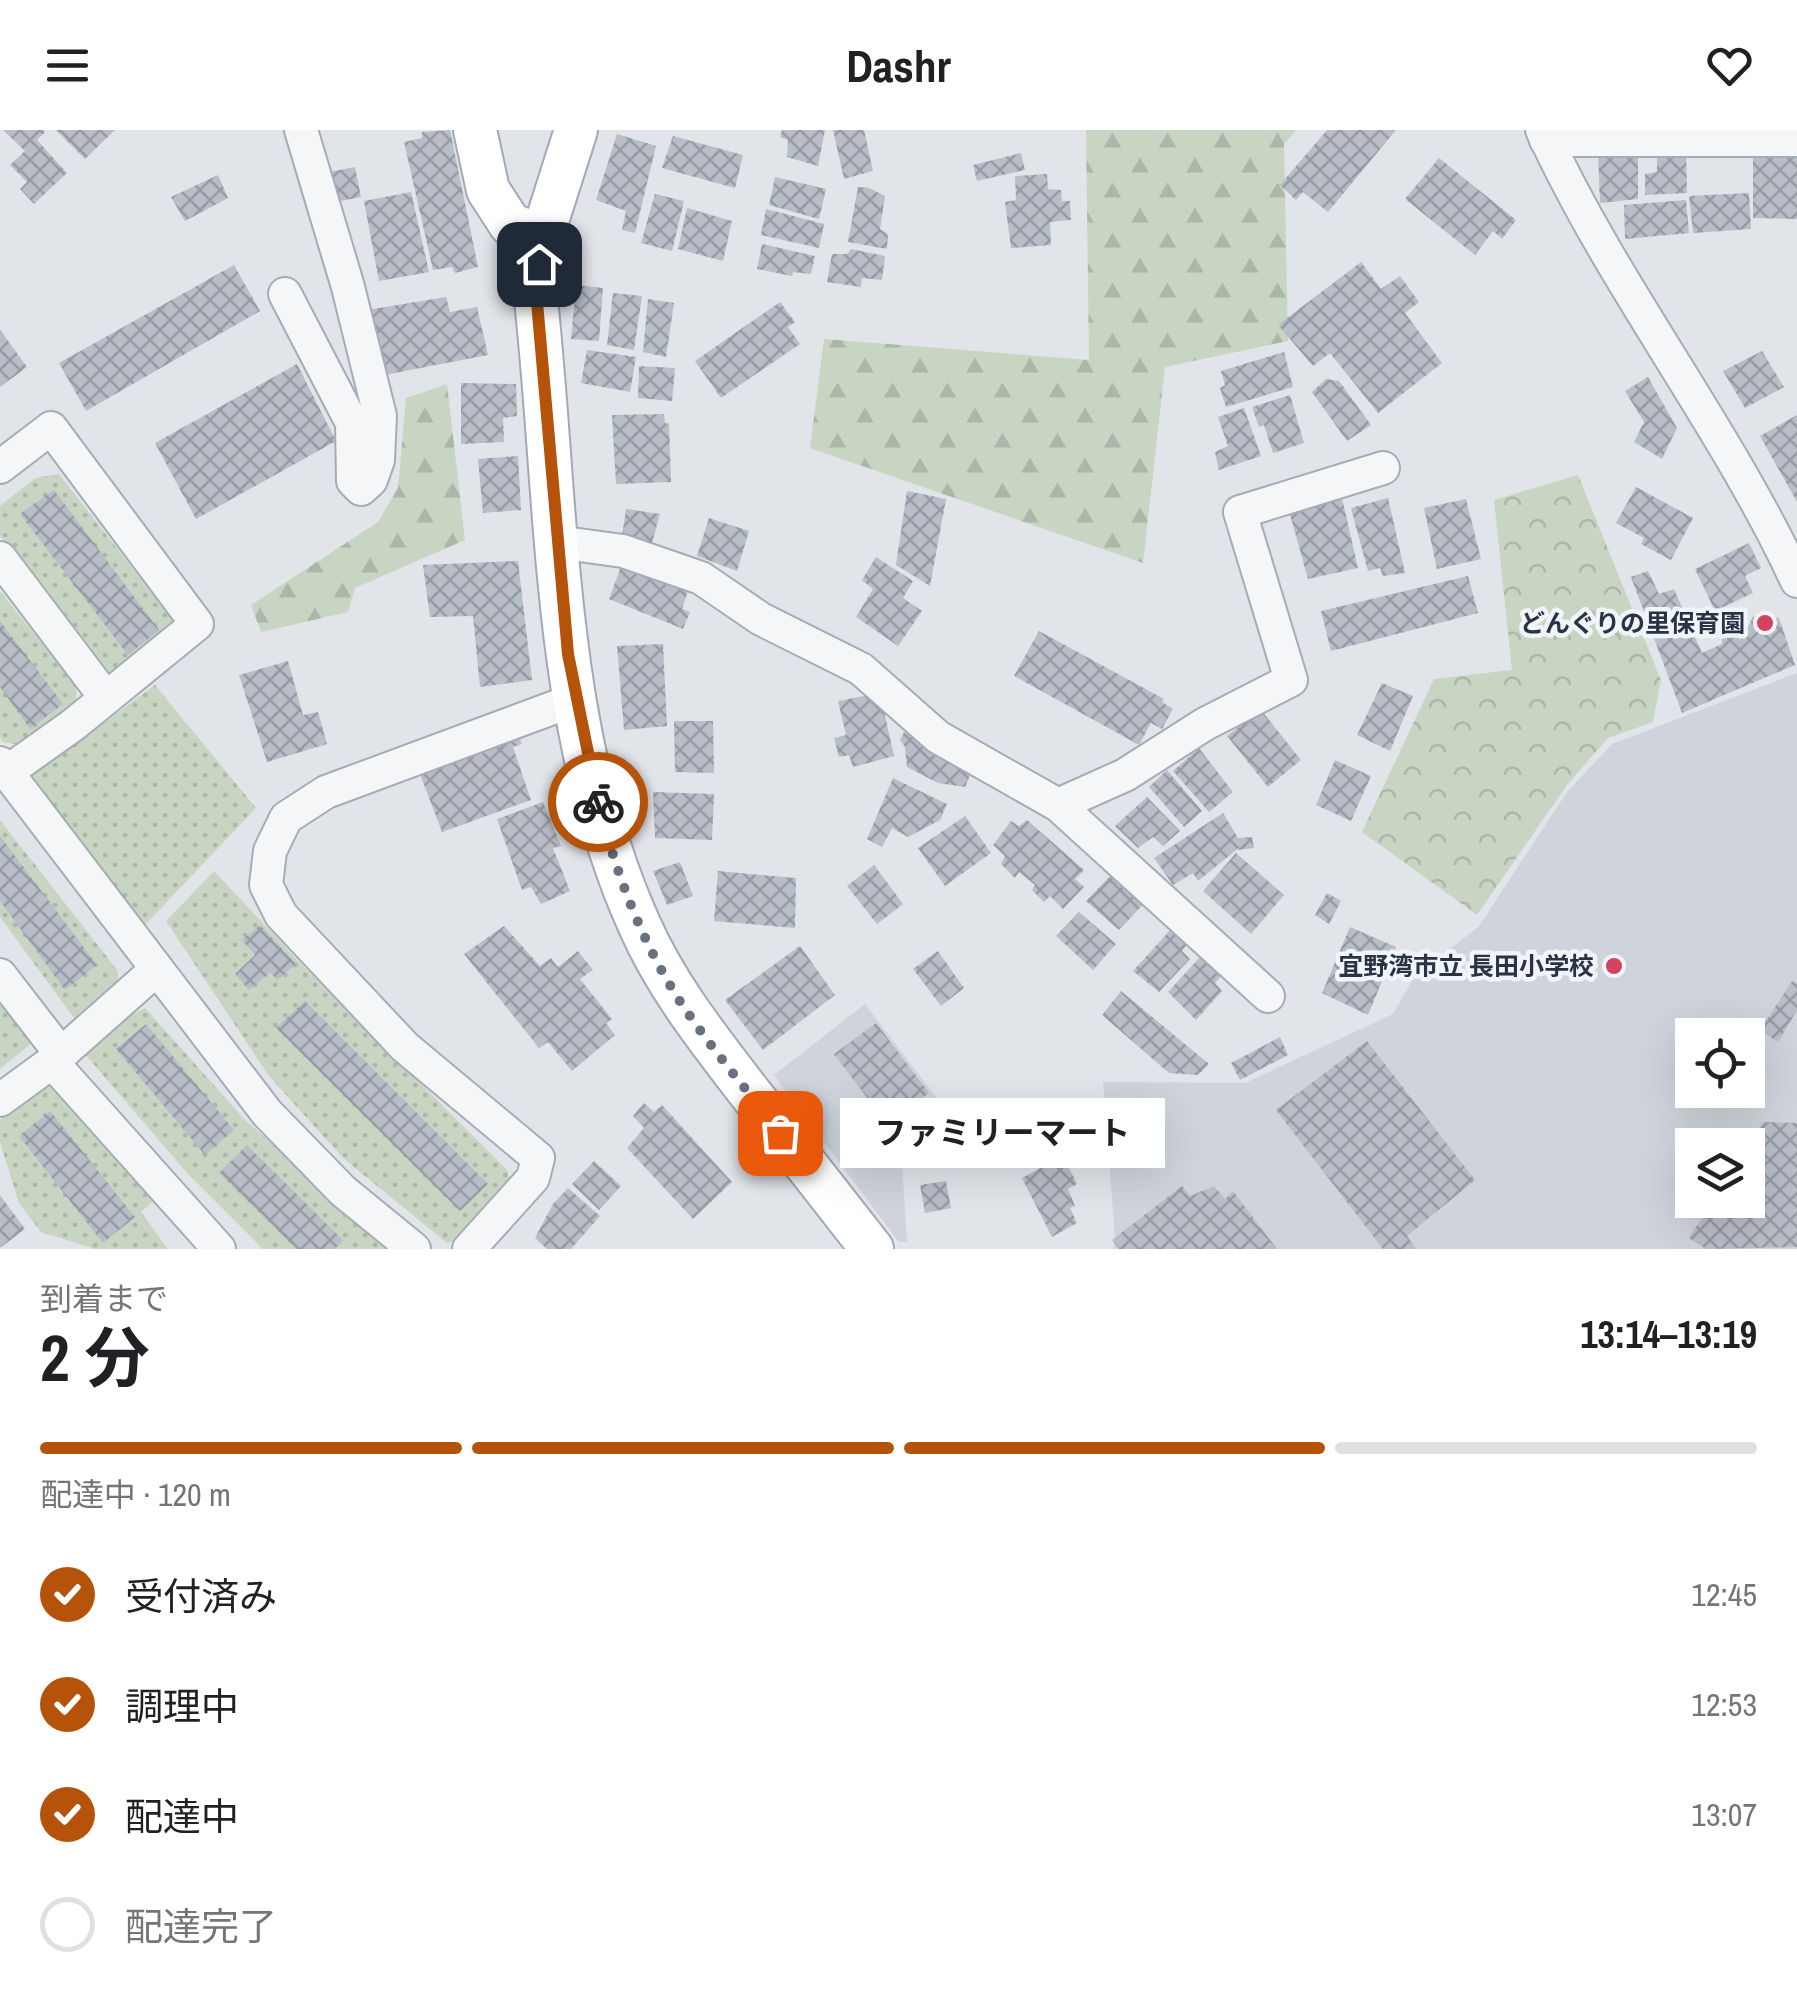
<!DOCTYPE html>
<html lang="ja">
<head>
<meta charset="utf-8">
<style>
  :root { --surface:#fff; --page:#f6f6f6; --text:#202124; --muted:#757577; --line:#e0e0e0; --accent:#b45309 }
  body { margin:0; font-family:"Archivo Narrow","Noto Sans JP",sans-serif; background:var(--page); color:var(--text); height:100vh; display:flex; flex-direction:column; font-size:38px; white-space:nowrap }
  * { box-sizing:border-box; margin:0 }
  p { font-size:32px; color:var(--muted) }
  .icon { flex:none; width:55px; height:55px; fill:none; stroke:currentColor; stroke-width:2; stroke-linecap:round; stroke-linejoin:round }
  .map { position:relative; height:1119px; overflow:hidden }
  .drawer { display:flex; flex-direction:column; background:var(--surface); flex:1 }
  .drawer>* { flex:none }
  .buttons { position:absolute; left:1675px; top:888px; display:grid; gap:20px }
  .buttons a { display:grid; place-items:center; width:90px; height:90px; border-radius:0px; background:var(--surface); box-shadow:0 10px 40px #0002; font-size:50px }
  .pin { position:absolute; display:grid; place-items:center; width:85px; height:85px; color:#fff; margin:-42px; border-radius:20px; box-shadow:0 5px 15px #0006 }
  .courier { position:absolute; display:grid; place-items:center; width:100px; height:100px; margin:-50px; border:8px solid #b45309; border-radius:50%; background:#fff; color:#222; box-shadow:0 2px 12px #0007 }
  .bubble { position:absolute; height:70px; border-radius:0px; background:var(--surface); box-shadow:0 10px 40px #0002; font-size:32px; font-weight:700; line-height:70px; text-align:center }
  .headline em { font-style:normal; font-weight:700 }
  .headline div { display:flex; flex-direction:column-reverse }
  .headline { display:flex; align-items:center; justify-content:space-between; height:170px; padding:0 40px }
  h1 { font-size:65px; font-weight:700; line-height:75px }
  .bar { display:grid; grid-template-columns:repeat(4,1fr); gap:15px 10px; align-content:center; height:120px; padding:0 40px }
  .bar i { height:12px; border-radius:8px; background:var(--line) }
  .bar .active { background:var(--accent) }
  .bar p { grid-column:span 4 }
  ol { padding:0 40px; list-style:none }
  li { display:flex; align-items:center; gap:30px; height:110px }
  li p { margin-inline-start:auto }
  li .icon { padding:10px; border-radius:50%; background:var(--accent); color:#fff; stroke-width:4 }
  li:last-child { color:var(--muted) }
  li i { width:55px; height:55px; border:5px solid var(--line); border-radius:50% }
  header { display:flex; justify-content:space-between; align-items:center; height:130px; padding:0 40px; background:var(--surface); font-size:45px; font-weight:700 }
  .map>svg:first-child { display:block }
  .built { fill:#cfd4dc; fill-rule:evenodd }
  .grass { fill:url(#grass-dots) }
  .forest { fill:url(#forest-firs) }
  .park { fill:url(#park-crowns) }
  .building { fill:url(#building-cross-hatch) }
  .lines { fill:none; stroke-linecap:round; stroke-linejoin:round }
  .minor-casing { stroke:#a6acb5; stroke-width:36 }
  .major-casing { stroke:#a0aab7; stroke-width:46 }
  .minor { stroke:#f4f6f8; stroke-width:32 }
  .major { stroke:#fff; stroke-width:42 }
  .done { stroke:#69717d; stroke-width:10; stroke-dasharray:0 18 }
  .route { stroke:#b45309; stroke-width:12 }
  .poi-dot { fill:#d3435e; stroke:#f1f4f8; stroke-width:4 }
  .labels { text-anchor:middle; stroke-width:9; stroke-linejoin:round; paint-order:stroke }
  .poi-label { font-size:25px; font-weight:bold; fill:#293343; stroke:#f1f4f8; text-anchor:end }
</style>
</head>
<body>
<header><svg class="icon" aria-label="menu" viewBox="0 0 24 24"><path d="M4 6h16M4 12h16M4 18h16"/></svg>Dashr<svg class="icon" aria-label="heart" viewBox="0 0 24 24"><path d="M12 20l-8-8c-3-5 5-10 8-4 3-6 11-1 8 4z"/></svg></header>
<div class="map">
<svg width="1797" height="1119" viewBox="0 0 1797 1119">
  <defs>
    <pattern id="grass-dots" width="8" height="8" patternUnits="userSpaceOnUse" patternTransform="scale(2.5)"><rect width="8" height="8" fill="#c7d5c2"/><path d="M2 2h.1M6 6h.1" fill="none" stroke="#abb7a8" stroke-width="1.8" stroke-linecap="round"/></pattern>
    <pattern id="forest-firs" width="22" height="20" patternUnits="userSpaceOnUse" patternTransform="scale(2.5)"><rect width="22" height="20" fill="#c7d5c2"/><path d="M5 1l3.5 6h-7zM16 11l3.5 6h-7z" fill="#abb7a8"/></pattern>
    <pattern id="park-crowns" width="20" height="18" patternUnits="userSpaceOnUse" patternTransform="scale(2.5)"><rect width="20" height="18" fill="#c7d5c2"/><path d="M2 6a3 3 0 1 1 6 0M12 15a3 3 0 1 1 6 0" fill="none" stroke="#abb7a8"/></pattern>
    <pattern id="building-cross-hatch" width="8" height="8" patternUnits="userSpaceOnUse" patternTransform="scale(2.5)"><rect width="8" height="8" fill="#b8bec8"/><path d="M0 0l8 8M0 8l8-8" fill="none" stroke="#969ba4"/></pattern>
  </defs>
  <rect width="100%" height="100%" fill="#e1e5ea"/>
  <!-- built -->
  <g class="built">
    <path d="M1797,543V1119H1113L1115,1108L1103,952L1245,953L1393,884L1413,849L1479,796L1567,662L1612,614ZM1692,905H1748V960H1692ZM1692,1015H1748V1070H1692Z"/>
    <path d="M865,874L936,967L902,993L900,1002L907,1112H899L774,945Z"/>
  </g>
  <!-- grass -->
  <g class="grass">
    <path d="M59,344L172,489L169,505L121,545L102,541L0,406V376L35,348Z"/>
    <path d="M0,461L77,557L75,579L28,617L3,612L0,608Z"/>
    <path d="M155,555L256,678L144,796L31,647Z"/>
    <path d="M0,690L118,841V851L74,888L0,787Z"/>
    <path d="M214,741L308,841L508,1041L510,1055L456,1111L447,1113L343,1028L269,946L166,791Z"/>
    <path d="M0,868L33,912L0,939Z"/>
    <path d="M145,878L246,991L361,1089L391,1119H263L188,1044L84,923L125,888Z"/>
    <path d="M46,953L156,1069L141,1082L168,1119H95L41,1102L19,1073L0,1012V990Z"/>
  </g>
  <!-- forest -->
  <g class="forest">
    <path d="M1086,0H1296L1284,14L1288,211L1165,237L1143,433L810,318L824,209L1089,230Z"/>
    <path d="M447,254L465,410L355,458L348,482L261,502L251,475L378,392L398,358L406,268Z"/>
  </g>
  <!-- park -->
  <path class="park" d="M1578,345L1661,550L1653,592L1608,608L1567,655L1477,785L1362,702L1434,549L1512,540L1494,370Z"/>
  <!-- building -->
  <g class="building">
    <path d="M3,0H43L45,2L37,10L67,43L34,74L20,59L27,52L10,35L25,21Z"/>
    <path d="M56,0H115L85,29Z"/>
    <path d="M450,0L478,137L455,143L452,137L433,140L404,12L422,8V2Z"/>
    <path d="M782,0H825L818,36L787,27L788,10L780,7Z"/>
    <path d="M833,0H864L873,41L844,49Z"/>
    <path d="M1327,0H1396L1328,82L1303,62L1296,70L1280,55Z"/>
    <path d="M617,4L656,16L635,103L622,100L626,81L596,70Z"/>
    <path d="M673,6L743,25L735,58L662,38Z"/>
    <path d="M1686,19L1687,63L1645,65V44L1657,42V21Z"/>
    <path d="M1638,22V69L1600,73L1598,23Z"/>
    <path d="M1021,23L1025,40L977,51L973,35Z"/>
    <path d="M1797,25V89L1753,88V27Z"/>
    <path d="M1439,28L1516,90L1502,109L1493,101L1475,125L1405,69Z"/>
    <path d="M355,37L361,67L330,73L324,43Z"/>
    <path d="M1047,44L1048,59L1061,60L1062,71H1070L1071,90L1050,92L1051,115L1011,118L1005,72L1016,70L1015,46Z"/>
    <path d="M218,45L228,68L185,91L171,67Z"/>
    <path d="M775,47L826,59L819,89L769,75Z"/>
    <path d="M858,57L869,58L885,66L880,99L888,104L887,119L848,112Z"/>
    <path d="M411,62L429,142L379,151L364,71Z"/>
    <path d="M1749,63L1751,99L1693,103L1689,66Z"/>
    <path d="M655,64L684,71L672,121L641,113Z"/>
    <path d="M1686,70L1689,103L1625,109L1624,75Z"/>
    <path d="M687,78L732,91L723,131L678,119Z"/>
    <path d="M766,79L824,94L819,118L761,105Z"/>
    <path d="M762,114L815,126L811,144L793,142L792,146L757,139Z"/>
    <path d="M851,119L885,126L882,150L862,148L861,157L827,152L832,124H847Z"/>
    <path d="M1361,132L1381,159L1400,146L1419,172L1405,183L1442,233L1378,283L1330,223L1313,236L1278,195Z"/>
    <path d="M234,135L260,181L86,281L59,233Z"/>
    <path d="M576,155L603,158L599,211L571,209Z"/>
    <path d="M613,163L642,166L634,220L607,215Z"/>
    <path d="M446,167L450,182L477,177L488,225L384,245L367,180Z"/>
    <path d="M648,169L674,173L666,227L643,222Z"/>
    <path d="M780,172L795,192L788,197L800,214L721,268L695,231Z"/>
    <path d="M0,200L27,237L0,257Z"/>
    <path d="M587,220L636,227L630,262L581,253Z"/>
    <path d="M1762,221L1784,257L1745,278L1723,241Z"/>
    <path d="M1284,222L1293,257L1226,277L1220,258L1225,255L1221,241Z"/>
    <path d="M297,234L336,311L196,389L155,313Z"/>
    <path d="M639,236L675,238L672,271L638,268Z"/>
    <path d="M1648,247L1677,298L1662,329L1634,312L1644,292L1625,261Z"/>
    <path d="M1326,249L1339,251L1371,295L1347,311L1312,262Z"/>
    <path d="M461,253L516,254L517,286L503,288L504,312L461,314Z"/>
    <path d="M1290,265L1304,313L1273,323L1264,295L1259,297L1252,277Z"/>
    <path d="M1244,278L1261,326L1219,340L1215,322L1228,316L1218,287Z"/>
    <path d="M664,284L665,293L669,294L671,352L616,354L612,285Z"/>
    <path d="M1797,285V372L1760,306Z"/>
    <path d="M518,326L521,380L483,383L478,329Z"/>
    <path d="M1636,357L1693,388L1671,430L1641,414L1644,408L1616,393Z"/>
    <path d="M54,360L159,500L128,525L20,384Z"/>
    <path d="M907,361L946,369L930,456L896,435Z"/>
    <path d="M1342,368L1358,438L1308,449L1289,381Z"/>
    <path d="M1388,368L1405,443L1383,446L1380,438L1368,441L1351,378Z"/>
    <path d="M1466,369L1481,429L1437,439L1424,378Z"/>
    <path d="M626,379L660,384L652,413L622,406Z"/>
    <path d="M709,388L749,401L737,441L697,426Z"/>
    <path d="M1749,413L1761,438L1745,446L1753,463L1715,481L1695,439Z"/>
    <path d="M876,427L913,451L903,468L922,481L898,516L856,487L873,459L862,450Z"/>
    <path d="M518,431L532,550L480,557L473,486L430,487L423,435Z"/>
    <path d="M623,431L690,455L682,479L690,482L683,499L609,469Z"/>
    <path d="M1648,441L1659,464L1674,459L1702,523L1722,514V506L1748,497L1753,487L1764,485L1779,488L1795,535L1682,583L1631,447Z"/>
    <path d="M1468,446L1478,483L1331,521L1321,481Z"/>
    <path d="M0,491L63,574L30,599L0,557Z"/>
    <path d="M1039,501L1164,569L1162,572L1173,579L1162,599L1151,593L1139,615L1014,546Z"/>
    <path d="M663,514L667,596L624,600L617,516Z"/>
    <path d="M288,531L303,585L318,582L327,614L267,632L239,545Z"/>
    <path d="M1382,553L1413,566L1390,621L1357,605Z"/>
    <path d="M880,563L894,626L853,637L849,625L839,627L834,608L846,605L838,571Z"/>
    <path d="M1261,580L1301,630L1268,657L1227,606Z"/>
    <path d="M674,591H713L714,643L675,642Z"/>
    <path d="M517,601L522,614L513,617L531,670L442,702L417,636Z"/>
    <path d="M904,602L974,636L965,657L938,653L907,637L905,617L900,610Z"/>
    <path d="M1199,618L1233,662L1209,682L1173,641Z"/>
    <path d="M1335,630L1371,646L1351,691L1316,675Z"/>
    <path d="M1167,640L1202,681L1184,697L1149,657Z"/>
    <path d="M893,648L947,674L940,690L908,707L892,698L882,717L867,709Z"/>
    <path d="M653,662L714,664L712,710L655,708Z"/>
    <path d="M1147,667L1180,701L1163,716L1153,707L1138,718L1115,696Z"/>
    <path d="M543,672L561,716L553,718L570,761L541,774L531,757L522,760L497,689Z"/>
    <path d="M1223,683L1238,708L1252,707L1254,718L1238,720L1240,717L1198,751L1193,743L1173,755L1154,728Z"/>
    <path d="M965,686L991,723L945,756L918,718Z"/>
    <path d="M1027,690L1084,740L1075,749L1084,757L1063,779L1050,766L1044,772L1032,760L1035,755L1019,742L1015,748L1001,734L1005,726L993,715L1011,691L1019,696Z"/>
    <path d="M0,706L97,835L65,860L0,771Z"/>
    <path d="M1236,723L1284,765L1251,804L1203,761Z"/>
    <path d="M680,732L693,766L667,775L653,741Z"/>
    <path d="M874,735L903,774L877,794L847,756Z"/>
    <path d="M1118,738L1149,768L1119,800L1086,771Z"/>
    <path d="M718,741L796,748L795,798L714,791Z"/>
    <path d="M1327,763L1341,771L1329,794L1315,785Z"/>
    <path d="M1079,782L1116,814L1093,840L1056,806Z"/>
    <path d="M260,795L296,834L277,850L270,842L249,860L235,844L255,825L242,810Z"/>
    <path d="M504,796L540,836L551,828L558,837L578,821L593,840L580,849L612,889L606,893L615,905L572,941L548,912L539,918L464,824Z"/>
    <path d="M1350,797L1396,817L1368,885L1322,863Z"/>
    <path d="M1172,798L1188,813L1182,821L1190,829L1159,862L1133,841Z"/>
    <path d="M800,816L835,865L763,920L725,870Z"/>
    <path d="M938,821L964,858L941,876L913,839Z"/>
    <path d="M1201,826L1222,845L1215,853L1222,861L1196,890L1168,862Z"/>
    <path d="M1792,851L1797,854V880L1778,912L1760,900Z"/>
    <path d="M1121,861L1209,934L1198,945L1169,943L1102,885Z"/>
    <path d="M305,871L488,1054L460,1081L276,898Z"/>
    <path d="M876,893L929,963L887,994L834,924Z"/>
    <path d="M146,894L234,1000L205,1025L116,919Z"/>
    <path d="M1280,907L1288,925L1240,950L1231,933Z"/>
    <path d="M1367,911L1475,1050L1407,1106L1416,1119H1383L1276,980Z"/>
    <path d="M644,973L654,982L662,975L732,1052L693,1089L627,1018L644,998L633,986Z"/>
    <path d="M50,981L135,1087L103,1113L19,1006Z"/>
    <path d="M1763,992L1797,993V1117L1706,1119L1689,1108L1713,1070H1748V1016Z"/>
    <path d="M247,1015L343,1110L335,1119H296L219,1043Z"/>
    <path d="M1055,1030L1059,1038L1067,1034L1077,1054L1068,1059L1075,1076L1070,1078L1077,1093L1052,1107L1022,1048Z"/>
    <path d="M594,1031L621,1056L599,1080L572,1054Z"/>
    <path d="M946,1051L951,1078L925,1083L920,1055Z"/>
    <path d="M1182,1056L1190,1066L1214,1056L1225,1069L1233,1061L1277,1119H1119L1112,1110Z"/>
    <path d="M568,1058L600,1086L571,1119H547L535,1108L553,1074Z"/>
    <path d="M0,1065L25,1099L0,1118Z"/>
  </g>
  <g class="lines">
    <!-- minor casing -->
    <g class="minor-casing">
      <g id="minor">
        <path d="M1542,0C1614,157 1724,294 1797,451"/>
        <path d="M1546,10H1797"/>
        <path d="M285,164L352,293L353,351L361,359L371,350L378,330L380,286L348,157L301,0"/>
        <path d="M0,337L51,298L197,494L73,595L7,642"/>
        <path d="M557,412L623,421L701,448L761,489L861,539L938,607L1058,675L1268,866"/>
        <path d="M0,428L106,568"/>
        <path d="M0,633L267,983L343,1061L414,1119"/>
        <path d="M1058,675L1125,645L1205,594L1291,550L1240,382L1383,338"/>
        <path d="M0,845L61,924"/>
        <path d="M52,932L157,839"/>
        <path d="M0,970L52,932L219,1119"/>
        <path d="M469,1119L533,1048L538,1028L405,917L281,785L266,755L270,721L286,688L326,662L574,570"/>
      </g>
    </g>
    <!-- major casing -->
    <g class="major-casing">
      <g id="major">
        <path d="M475,0L488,60L510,94L542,107"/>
        <path d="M576,0L542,107L535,161C559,372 550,596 639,794C665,854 706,906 746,958C788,1012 830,1066 872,1119"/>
      </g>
    </g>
    <!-- minor -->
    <use href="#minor" class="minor"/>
    <!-- major -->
    <use href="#major" class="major"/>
  </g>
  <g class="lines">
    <!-- done -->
    <path class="done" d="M598,672C616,743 641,811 681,873C711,918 747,960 780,1003"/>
    <!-- route -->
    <path class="route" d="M539,134L536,161L568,524L598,672"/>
  </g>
  <!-- markers -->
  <g class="poi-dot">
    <circle cx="1765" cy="493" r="10"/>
    <circle cx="1614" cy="836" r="10"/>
  </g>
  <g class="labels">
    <!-- poi labels -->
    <g class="poi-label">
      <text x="1745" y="502">どんぐりの里保育園</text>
      <text x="1594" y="845">宜野湾市立 長田小学校</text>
    </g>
  </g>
</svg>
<div class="buttons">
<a><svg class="icon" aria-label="locate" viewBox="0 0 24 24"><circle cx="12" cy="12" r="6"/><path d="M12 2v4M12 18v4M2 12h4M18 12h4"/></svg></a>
<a><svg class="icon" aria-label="layers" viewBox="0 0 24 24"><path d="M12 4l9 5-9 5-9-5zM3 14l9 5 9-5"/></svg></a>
</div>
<div class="pin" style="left:780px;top:1003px;background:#ea580c"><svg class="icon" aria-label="bag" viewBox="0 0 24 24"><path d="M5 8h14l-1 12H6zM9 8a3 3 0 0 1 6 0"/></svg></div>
<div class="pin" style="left:539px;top:134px;background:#1f2937"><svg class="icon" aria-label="home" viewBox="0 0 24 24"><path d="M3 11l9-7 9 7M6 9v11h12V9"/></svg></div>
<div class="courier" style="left:598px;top:672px"><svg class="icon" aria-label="bike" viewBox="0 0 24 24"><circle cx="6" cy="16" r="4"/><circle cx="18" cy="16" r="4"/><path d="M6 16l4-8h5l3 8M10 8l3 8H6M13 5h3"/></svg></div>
<div class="bubble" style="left:840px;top:968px;width:325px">ファミリーマート</div>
</div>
<section class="drawer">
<div class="headline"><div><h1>2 分</h1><p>到着まで</p></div><em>13:14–13:19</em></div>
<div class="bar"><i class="active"></i><i class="active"></i><i class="active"></i><i></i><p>配達中 · 120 m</p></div>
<ol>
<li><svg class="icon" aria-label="check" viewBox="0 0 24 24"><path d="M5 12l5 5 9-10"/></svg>受付済み<p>12:45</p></li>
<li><svg class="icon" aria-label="check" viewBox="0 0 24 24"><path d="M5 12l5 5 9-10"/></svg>調理中<p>12:53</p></li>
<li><svg class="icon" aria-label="check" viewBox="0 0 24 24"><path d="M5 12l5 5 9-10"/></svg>配達中<p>13:07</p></li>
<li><i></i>配達完了</li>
</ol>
</section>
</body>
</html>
